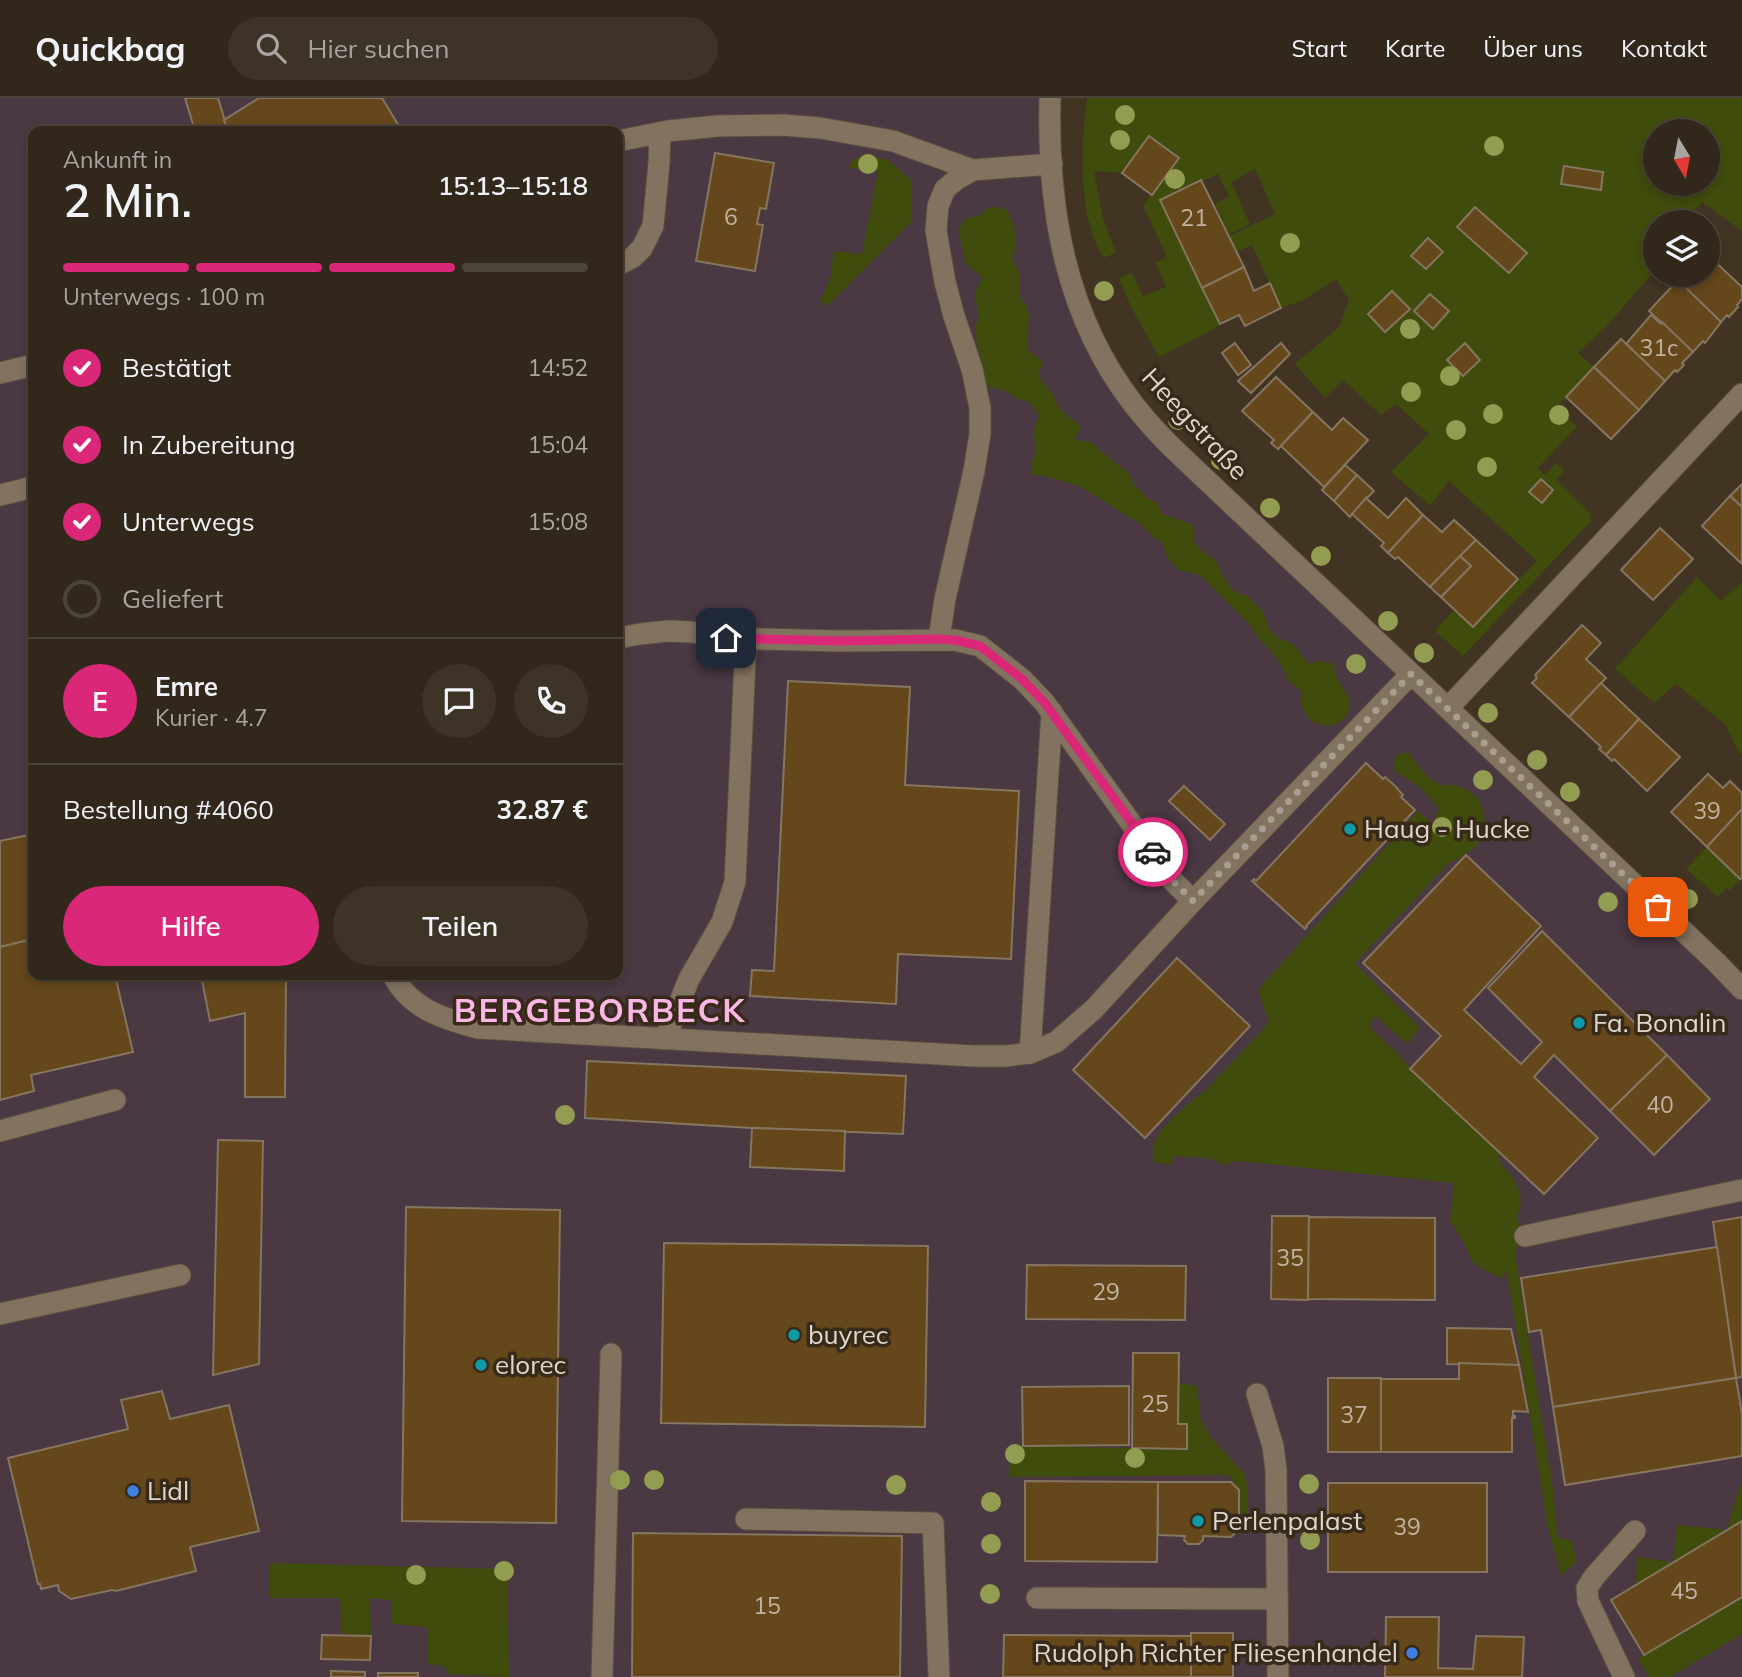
<!DOCTYPE html>
<html lang="de">
<head>
<meta charset="utf-8">
<style>
  :root { --surface:#31271a; --page:#3d3327; --text:#f1f3f6; --muted:#a8a5a2; --line:#4c4439; --accent:#db2777 }
  body { margin:0; font-family:Mulish,sans-serif; background:var(--page); color:var(--text); height:100vh; display:flex; flex-direction:column; font-size:26px; white-space:nowrap }
  * { box-sizing:border-box; margin:0 }
  p { font-size:23px; color:var(--muted) }
  .icon { flex:none; width:38px; height:38px; fill:none; stroke:currentColor; stroke-width:2; stroke-linecap:round; stroke-linejoin:round }
  .map { position:relative; flex:1; overflow:hidden }
  .sheet { position:absolute; left:28px; top:28px; width:595px; height:854px; display:flex; flex-direction:column; background:var(--surface); border-radius:14px; box-shadow:0 4px 10px #0003,0 0 0 2px var(--line) }
  .sheet>* { flex:none }
  .needle { width:46px; rotate:170deg }
  .controls { position:absolute; left:1643px; top:21px; display:grid; gap:14px }
  .controls a { display:grid; place-items:center; width:77px; height:77px; border-radius:50%; background:var(--surface); box-shadow:0 4px 10px #0003,0 0 0 2px var(--line); font-size:35px }
  .pin { position:absolute; display:grid; place-items:center; width:60px; height:60px; color:#fff; margin:-30px; border-radius:14px; box-shadow:0 4px 10px #0006 }
  .courier { position:absolute; display:grid; place-items:center; width:70px; height:70px; margin:-35px; border:5px solid #db2777; border-radius:50%; background:#fff; color:#222; box-shadow:0 2px 9px #0007 }
  .headline em { font-style:normal; font-weight:600 }
  .headline div { display:flex; flex-direction:column-reverse }
  .headline { display:flex; align-items:center; justify-content:space-between; height:119px; padding:0 35px }
  h1 { font-size:46px; font-weight:600; line-height:52px }
  .bar { display:grid; grid-template-columns:repeat(4,1fr); gap:10px 7px; align-content:center; height:84px; padding:0 35px }
  .bar i { height:9px; border-radius:5px; background:var(--line) }
  .bar .on { background:var(--accent) }
  .bar p { grid-column:span 4 }
  .line { display:flex; align-items:center; gap:18px; padding:0 35px; border-top:2px solid var(--line) }
  .line div { flex:1 }
  .round { display:grid; place-items:center; flex:none; width:74px; height:74px; border-radius:37px; background:var(--page) }
  ol { padding:0 35px; list-style:none }
  li { display:flex; align-items:center; gap:21px; height:77px }
  li p { margin-inline-start:auto }
  li .icon { padding:7px; border-radius:50%; background:var(--accent); color:#fff; stroke-width:4 }
  li:last-child { color:var(--muted) }
  li i { width:38px; height:38px; border:4px solid var(--line); border-radius:50% }
  .action { display:flex; gap:14px; margin-top:auto; padding:14px 35px }
  .action a { flex:1; height:80px; border-radius:42px; background:var(--accent); color:#fff; font-size:28px; font-weight:600; line-height:80px; text-align:center }
  .action a+a { background:var(--page); color:var(--text) }
  header { display:flex; align-items:center; gap:42px; box-sizing:border-box; height:98px; padding:0 35px; background:var(--surface); border-bottom:2px solid var(--line) }
  header strong { font-size:33px }
  nav { display:flex; gap:38px; margin-inline-start:auto; font-size:24px }
  .search { width:490px; height:63px; background:var(--page); display:flex; align-items:center; gap:18px; box-sizing:border-box; padding:0 24px; border-radius:38px; color:var(--muted); font-size:26px }
  .map>svg:first-child { display:block }
  .commercial { fill:#4a3842; fill-rule:evenodd }
  .green { fill:#3f4c0c; fill-rule:evenodd }
  .building { fill:#64471a; stroke:#857662; stroke-width:2 }
  .lines { fill:none; stroke-linecap:round; stroke-linejoin:round }
  .minor-casing { stroke:#5b5040; stroke-width:23 }
  .minor { stroke:#827360; stroke-width:21 }
  .tree { fill:#939d52 }
  .done { stroke:#a89e90; stroke-width:7; stroke-dasharray:0 12.6 }
  .route { stroke:#db2777; stroke-width:9 }
  .culture-dot { fill:#0f9aa8; stroke:#372a19; stroke-width:2.5 }
  .shop-dot { fill:#3f7fe0; stroke:#372a19; stroke-width:2.5 }
  .labels { text-anchor:middle; stroke-width:7; stroke-linejoin:round; paint-order:stroke }
  .number-label { font-size:23px; fill:#c0b3a0 }
  .street-label { font-size:26px; fill:#dfd7cc; stroke:#372a19 }
  .poi-label { font-size:26px; fill:#dfd7cc; stroke:#372a19; text-anchor:start }
  .district-label { font-size:33px; font-weight:bold; letter-spacing:2px; fill:#fcb6e6; stroke:#372a19 }
</style>
</head>
<body>
<header>
<strong>Quickbag</strong>
<div class="search"><svg class="icon" aria-label="search" viewBox="0 0 24 24"><circle cx="10" cy="10" r="6"/><path d="M15 15l6 6"/></svg>Hier suchen</div>
<nav><a>Start</a><a>Karte</a><a>Über uns</a><a>Kontakt</a></nav>
</header>
<div class="map">
<svg width="1742" height="1579" viewBox="0 0 1742 1579">
  <rect width="100%" height="100%" fill="#413422"/>
  <!-- commercial -->
  <path class="commercial" d="M0,0H1050L1063,156L1124,293L1742,891V1579H0ZM33,33H618V877H33Z"/>
  <!-- green -->
  <g class="green">
    <path d="M1087,0H1742V133L1702,104L1685,124H1656L1655,172L1606,229L1578,255L1594,269L1557,309L1577,329L1538,370L1545,377L1556,365L1564,372L1557,382L1592,417L1590,420L1592,422L1463,558L1435,533L1454,512L1473,529L1537,463L1449,383L1430,408L1391,374L1429,336L1396,306L1381,317L1343,282L1325,300L1295,266L1339,229L1349,202L1336,181L1304,202L1281,210L1252,147L1236,154L1229,138L1275,116L1255,71L1231,84L1250,126L1229,136L1215,106L1229,99L1218,76L1160,102L1220,226L1213,232L1159,259L1130,207L1119,180L1132,175L1143,198L1166,189L1156,165L1167,159L1143,107L1179,60L1149,38L1122,75L1094,73L1103,120L1116,155L1103,160C1099,152 1095,144 1092,135C1079,98 1082,39 1087,0ZM1656,33H1708V86H1656Z"/>
    <path d="M860,59L887,61L911,82L912,123L827,208L820,203L830,181L834,153L862,156L878,73L849,70L853,62Z"/>
    <path d="M999,109L1008,112C1014,130 1020,140 1012,160L1019,175V198L1027,208L1029,217L1027,252L1043,263L1038,278L1052,295L1059,310L1082,330L1074,341L1081,343L1091,344L1110,361L1130,376L1133,385L1145,399L1157,405L1162,416L1194,427V444L1203,455L1211,458L1217,464L1222,477L1233,493L1248,498L1263,514L1269,531L1278,540L1292,545L1309,566L1320,563L1334,566C1334,570 1334,574 1336,577C1338,586 1347,593 1349,601C1357,636 1294,638 1302,594L1287,582L1284,572L1270,551L1258,541L1251,528L1200,477L1178,472L1167,459L1162,444L1152,438L1140,426L1086,392L1073,386L1044,378L1031,377V368L1036,352L1033,335L1039,317L1029,304L1016,301L1006,293L985,288L982,265L977,247L975,229L979,220L975,195L982,180L966,165L958,131L966,121L980,117L987,110Z"/>
    <path d="M1697,479L1721,503L1742,484V657L1737,652L1726,627L1676,586L1654,605L1615,571Z"/>
    <path d="M1408,654L1429,681L1443,687H1454L1468,692L1478,700L1483,713L1485,723L1479,735L1478,748L1458,761L1450,764L1355,865L1420,930L1407,946L1375,918L1369,926L1370,930L1395,953L1410,970L1427,974L1441,1000L1499,1054L1501,1066L1514,1081L1520,1095L1521,1106L1517,1117L1520,1131L1519,1145L1515,1156L1553,1391L1558,1440L1572,1442L1576,1463L1561,1478L1547,1425L1507,1174L1500,1180L1473,1165L1460,1137L1450,1124L1454,1085L1239,1063L1224,1067L1208,1060L1174,1058L1171,1067L1153,1064C1153,1058 1152,1051 1154,1046C1158,1030 1192,1002 1206,992L1269,925L1258,892L1418,713L1433,726L1439,710L1418,688L1394,672L1395,658Z"/>
    <path d="M1707,749L1740,781L1730,792L1726,790L1718,799L1686,771Z"/>
    <path d="M1179,1285L1197,1288L1201,1322L1212,1341L1245,1376L1248,1391V1418L1239,1414V1392L1229,1377L1010,1379L1009,1348L1187,1351V1327L1178,1326Z"/>
    <path d="M1742,1381V1536L1670,1579H1649L1638,1561L1644,1557L1636,1487L1637,1459L1673,1464L1677,1427L1727,1432Z"/>
    <path d="M270,1465L507,1471L509,1579L447,1576L446,1569L428,1566V1529L392,1526L391,1502L370,1500L371,1538L342,1536L340,1500H269Z"/>
  </g>
  <!-- building -->
  <g class="building">
    <path d="M185,0H218L228,33H195Z"/>
    <path d="M259,0H382L402,33H228L224,22Z"/>
    <path d="M1149,38L1179,60L1152,97L1122,75Z"/>
    <path d="M715,55L774,65L766,111L760,110L757,126L763,127L755,173L696,163Z"/>
    <path d="M1564,68L1603,74L1601,92L1561,86Z"/>
    <path d="M1201,82L1244,169L1202,190L1160,102Z"/>
    <path d="M1475,109L1527,155L1509,175L1457,129Z"/>
    <path d="M1428,140L1443,154L1426,171L1411,158Z"/>
    <path d="M1708,157L1742,189V201L1737,207L1738,209L1729,219L1727,217L1721,224L1678,183L1683,177H1708Z"/>
    <path d="M1244,169L1254,193L1270,185L1281,210L1245,228L1239,217L1220,226L1202,190Z"/>
    <path d="M1678,182L1721,224L1705,245L1703,243L1693,254L1649,213Z"/>
    <path d="M1392,193L1410,211L1385,234L1368,216Z"/>
    <path d="M1430,196L1449,213L1433,231L1414,213Z"/>
    <path d="M1651,217L1661,226L1662,224L1693,254L1682,265L1684,267L1677,274L1675,272L1665,283L1626,246Z"/>
    <path d="M1621,241L1665,283L1639,312L1594,269Z"/>
    <path d="M1235,245L1251,267L1238,277L1222,255Z"/>
    <path d="M1281,245L1290,256L1251,295L1238,283Z"/>
    <path d="M1465,245L1480,262L1463,278L1447,262Z"/>
    <path d="M1594,269L1639,312L1611,341L1566,299Z"/>
    <path d="M1276,279L1313,314L1278,351L1271,345L1274,342L1242,313Z"/>
    <path d="M1313,314L1332,332L1343,320L1368,342L1324,389L1281,348Z"/>
    <path d="M1345,367L1357,377L1334,403L1322,392Z"/>
    <path d="M1357,377L1374,393L1366,401V400L1350,419L1334,403Z"/>
    <path d="M1541,381L1553,392L1542,405L1529,394Z"/>
    <path d="M1742,386V409L1730,398Z"/>
    <path d="M1730,398L1742,409V466L1702,428Z"/>
    <path d="M1366,400L1388,420L1406,400L1423,417L1388,455L1381,448L1384,445L1352,416Z"/>
    <path d="M1423,417L1442,434L1454,422L1476,442L1430,489L1398,459L1395,461L1388,455Z"/>
    <path d="M1660,430L1693,461L1653,502L1621,472Z"/>
    <path d="M1476,442L1518,481L1473,529L1441,499L1471,468L1460,458Z"/>
    <path d="M1460,458L1471,468L1441,499L1430,489Z"/>
    <path d="M1582,527L1601,545L1586,561L1606,580L1569,619L1532,585L1537,580L1535,577Z"/>
    <path d="M788,583L910,589L905,687L1019,693L1011,861L898,856L896,906L750,898L752,872L774,873Z"/>
    <path d="M1601,585L1639,621L1606,657L1599,651L1601,649L1569,619Z"/>
    <path d="M1639,621L1680,659L1647,693L1614,661L1612,663L1606,657Z"/>
    <path d="M1366,665L1383,681L1385,679L1394,687L1403,697L1401,699L1415,712L1306,828L1307,829L1305,831L1252,783L1254,781L1256,783Z"/>
    <path d="M1708,676L1723,690L1730,683L1742,695V711L1707,749L1671,714Z"/>
    <path d="M1184,688L1225,726L1210,742L1169,703Z"/>
    <path d="M1742,711V779L1740,781L1707,749Z"/>
    <path d="M33,736V841L0,849V743Z"/>
    <path d="M1466,757L1541,828L1464,912L1521,966L1542,944L1488,890L1542,833L1667,957L1610,1013L1554,957L1534,979L1598,1040L1544,1096L1410,971L1441,938L1363,865Z"/>
    <path d="M33,841V877H115L133,954L31,977L34,993L0,1002V849Z"/>
    <path d="M1177,860L1250,928L1145,1040L1073,972Z"/>
    <path d="M201,877H286L285,999H245V915L210,923Z"/>
    <path d="M1667,957L1710,1001L1654,1057L1610,1013Z"/>
    <path d="M587,963L906,978L903,1036L752,1030L585,1020Z"/>
    <path d="M752,1030L845,1033L844,1073L750,1069Z"/>
    <path d="M218,1042L263,1043L259,1266L213,1277Z"/>
    <path d="M406,1109L560,1112L556,1425L402,1423Z"/>
    <path d="M1272,1118H1309L1308,1202L1271,1201Z"/>
    <path d="M1309,1119L1435,1120V1202L1308,1201Z"/>
    <path d="M1742,1119V1279L1736,1280L1713,1124Z"/>
    <path d="M664,1145L928,1148L925,1329L661,1325Z"/>
    <path d="M1717,1149L1736,1280L1553,1309L1541,1232L1529,1234L1521,1180Z"/>
    <path d="M1027,1167L1186,1168L1185,1222L1026,1221Z"/>
    <path d="M1447,1230L1511,1231L1519,1267L1447,1266Z"/>
    <path d="M1133,1255H1179L1178,1326H1187V1351L1132,1350Z"/>
    <path d="M1459,1265L1519,1267L1528,1314L1513,1313V1318H1515V1320H1512V1354H1381V1281H1459Z"/>
    <rect x="1328" y="1280" width="53" height="74"/>
    <path d="M1736,1280L1742,1316V1358L1565,1387L1553,1309Z"/>
    <path d="M1129,1288V1347L1023,1348L1022,1289Z"/>
    <path d="M162,1293L170,1321L229,1307L259,1433L190,1449L196,1473L116,1493L112,1492L71,1501L59,1493L58,1487L41,1491L40,1486H38L8,1360L128,1331L121,1302Z"/>
    <path d="M1025,1383L1158,1384L1157,1464L1025,1463Z"/>
    <path d="M1158,1384H1231L1239,1392V1431L1231,1439L1203,1438V1442L1199,1446H1188L1184,1442L1185,1438L1158,1437Z"/>
    <rect x="1328" y="1385" width="159" height="89"/>
    <path d="M1742,1423V1499L1644,1557L1611,1502Z"/>
    <path d="M633,1435L902,1438L900,1579H632Z"/>
    <path d="M1386,1519H1439L1438,1570L1473,1571L1476,1538L1524,1539L1522,1579H1385Z"/>
    <rect x="1191" y="1535" width="42" height="44"/>
    <path d="M322,1537L371,1538L370,1562L321,1561Z"/>
    <path d="M1004,1537L1191,1538V1579H1003Z"/>
    <path d="M331,1573L365,1574V1579H331Z"/>
    <rect x="378" y="1575" width="40" height="4"/>
  </g>
  <g class="lines">
    <!-- minor casing -->
    <g class="minor-casing">
      <g id="minor">
        <path d="M1050,0C1047,110 1065,218 1134,307C1148,325 1164,342 1181,358L1658,809L1716,864L1742,891"/>
        <path d="M618,43L668,33L718,28L783,27L820,30L893,43L973,72"/>
        <path d="M618,167L633,159L642,150L653,128L659,65L660,35"/>
        <path d="M0,275L33,267"/>
        <path d="M0,397L33,389"/>
        <path d="M939,541L945,501L974,373L980,336V310L972,271L954,218L945,184L936,133L938,108L945,91L957,81L973,72L1052,66"/>
        <path d="M1448,610L1742,296"/>
        <path d="M1193,803L1411,576"/>
        <path d="M393,877C410,911 444,921 478,930L974,958H1006L1030,955L1056,944L1094,911L1193,803L1172,782L1044,604L1022,581L980,548L955,542L839,543L726,540L691,534L668,533L640,536L618,540"/>
        <path d="M665,941L689,881L722,824L735,784L746,540"/>
        <path d="M1030,955L1052,614"/>
        <path d="M0,1033L115,1002"/>
        <path d="M1525,1138L1742,1092"/>
        <path d="M0,1216L180,1177"/>
        <path d="M1257,1296L1273,1348L1276,1372L1278,1579"/>
        <path d="M746,1421L933,1425L939,1579"/>
        <path d="M1037,1500L1277,1501"/>
        <path d="M602,1579L611,1256"/>
        <path d="M1624,1579L1588,1503L1587,1490L1594,1479L1635,1433"/>
      </g>
    </g>
    <!-- minor -->
    <use href="#minor" class="minor"/>
  </g>
  <!-- trees -->
  <g class="tree">
    <circle cx="1125" cy="17" r="10"/>
    <circle cx="1120" cy="42" r="10"/>
    <circle cx="1494" cy="48" r="10"/>
    <circle cx="868" cy="66" r="10"/>
    <circle cx="1175" cy="81" r="10"/>
    <circle cx="1290" cy="145" r="10"/>
    <circle cx="1104" cy="193" r="10"/>
    <circle cx="1410" cy="231" r="10"/>
    <circle cx="1450" cy="278" r="10"/>
    <circle cx="1411" cy="294" r="10"/>
    <circle cx="1493" cy="316" r="10"/>
    <circle cx="1559" cy="317" r="10"/>
    <circle cx="1178" cy="322" r="10"/>
    <circle cx="1456" cy="332" r="10"/>
    <circle cx="1221" cy="362" r="10"/>
    <circle cx="1487" cy="369" r="10"/>
    <circle cx="1270" cy="410" r="10"/>
    <circle cx="1321" cy="458" r="10"/>
    <circle cx="1388" cy="523" r="10"/>
    <circle cx="1424" cy="555" r="10"/>
    <circle cx="1356" cy="566" r="10"/>
    <circle cx="1488" cy="615" r="10"/>
    <circle cx="1537" cy="662" r="10"/>
    <circle cx="1483" cy="682" r="10"/>
    <circle cx="1570" cy="694" r="10"/>
    <circle cx="1442" cy="729" r="10"/>
    <circle cx="1688" cy="801" r="10"/>
    <circle cx="1608" cy="804" r="10"/>
    <circle cx="565" cy="1017" r="10"/>
    <circle cx="1015" cy="1356" r="10"/>
    <circle cx="1135" cy="1360" r="10"/>
    <circle cx="620" cy="1382" r="10"/>
    <circle cx="654" cy="1382" r="10"/>
    <circle cx="1309" cy="1386" r="10"/>
    <circle cx="896" cy="1387" r="10"/>
    <circle cx="991" cy="1404" r="10"/>
    <circle cx="1310" cy="1442" r="10"/>
    <circle cx="991" cy="1446" r="10"/>
    <circle cx="504" cy="1473" r="10"/>
    <circle cx="416" cy="1477" r="10"/>
    <circle cx="990" cy="1496" r="10"/>
  </g>
  <g class="lines">
    <!-- done -->
    <path class="done" d="M1153,754L1172,782L1193,803L1411,576L1658,809"/>
    <!-- route -->
    <path class="route" d="M726,540L839,543L939,541L955,542L980,548L1022,581L1044,604L1153,754"/>
  </g>
  <!-- markers -->
  <g class="culture-dot">
    <circle cx="1350" cy="731" r="7"/>
    <circle cx="1579" cy="925" r="7"/>
    <circle cx="794" cy="1237" r="7"/>
    <circle cx="481" cy="1267" r="7"/>
    <circle cx="1198" cy="1423" r="7"/>
  </g>
  <g class="shop-dot">
    <circle cx="133" cy="1393" r="7"/>
    <circle cx="1412" cy="1555" r="7"/>
  </g>
  <g class="labels">
    <!-- number labels -->
    <g class="number-label">
      <text x="731" y="127">6</text>
      <text x="1194" y="128">21</text>
      <text x="1659" y="258">31c</text>
      <text x="1707" y="721">39</text>
      <text x="1660" y="1015">40</text>
      <text x="1290" y="1168">35</text>
      <text x="1106" y="1202">29</text>
      <text x="1155" y="1314">25</text>
      <text x="1354" y="1325">37</text>
      <text x="1407" y="1437">39</text>
      <text x="1684" y="1501">45</text>
      <text x="767" y="1516">15</text>
    </g>
    <!-- street labels -->
    <g class="street-label">
      <text transform="translate(1195 326) rotate(47)" y="9">Heegstraße</text>
    </g>
    <!-- poi labels -->
    <g class="poi-label">
      <text x="1364" y="740">Haug - Hucke</text>
      <text x="1593" y="934">Fa. Bonalin</text>
      <text x="808" y="1246">buyrec</text>
      <text x="495" y="1276">elorec</text>
      <text x="147" y="1402">Lidl</text>
      <text x="1212" y="1432">Perlenpalast</text>
      <text x="1398" y="1564" text-anchor="end">Rudolph Richter Fliesenhandel</text>
    </g>
    <!-- district labels -->
    <g class="district-label">
      <text x="600" y="924">BERGEBORBECK</text>
    </g>
  </g>
</svg>
<div class="controls">
<a><svg class="needle" viewBox="-14 -14 28 28"><path d="M0-13l5 13h-10z" fill="#e53935"/><path d="M0 13l5-13h-10z" fill="#a8a5a2"/></svg></a>
<a><svg class="icon" aria-label="layers" viewBox="0 0 24 24"><path d="M12 4l9 5-9 5-9-5zM3 14l9 5 9-5"/></svg></a>
</div>
<div class="pin" style="left:1658px;top:809px;background:#ea580c"><svg class="icon" aria-label="bag" viewBox="0 0 24 24"><path d="M5 8h14l-1 12H6zM9 8a3 3 0 0 1 6 0"/></svg></div>
<div class="pin" style="left:726px;top:540px;background:#1f2937"><svg class="icon" aria-label="home" viewBox="0 0 24 24"><path d="M3 11l9-7 9 7M6 9v11h12V9"/></svg></div>
<div class="courier" style="left:1153px;top:754px"><svg class="icon" aria-label="car" viewBox="0 0 24 24"><path d="M5 17H2v-5l4-1 3-4h7l3 4 3 1v5h-3M9 17h6M6 11h13"/><circle cx="7" cy="17" r="2"/><circle cx="17" cy="17" r="2"/></svg></div>
<section class="sheet">
<div class="headline"><div><h1>2 Min.</h1><p>Ankunft in</p></div><em>15:13–15:18</em></div>
<div class="bar"><i class="on"></i><i class="on"></i><i class="on"></i><i></i><p>Unterwegs · 100 m</p></div>
<ol>
<li><svg class="icon" aria-label="check" viewBox="0 0 24 24"><path d="M5 12l5 5 9-10"/></svg>Bestätigt<p>14:52</p></li>
<li><svg class="icon" aria-label="check" viewBox="0 0 24 24"><path d="M5 12l5 5 9-10"/></svg>In Zubereitung<p>15:04</p></li>
<li><svg class="icon" aria-label="check" viewBox="0 0 24 24"><path d="M5 12l5 5 9-10"/></svg>Unterwegs<p>15:08</p></li>
<li><i></i>Geliefert</li>
</ol>
<div class="line" style="height:126px"><b class="round" style="background:var(--accent);color:#fff">E</b><div><b>Emre</b><p>Kurier · 4.7</p></div><a class="round"><svg class="icon" aria-label="chat" viewBox="0 0 24 24"><path d="M4 5h16v11H9l-5 4z"/></svg></a><a class="round"><svg class="icon" aria-label="phone" viewBox="0 0 24 24"><path d="M5 4h4l2 5-3 2q2 4 5 5l2-3 5 2v4C11 20 4 13 5 4z"/></svg></a></div>
<div class="line" style="height:91px"><div>Bestellung #4060</div><b>32.87 €</b></div>
<div class="action"><a>Hilfe</a><a>Teilen</a></div>
</section>
</div>
</body>
</html>
